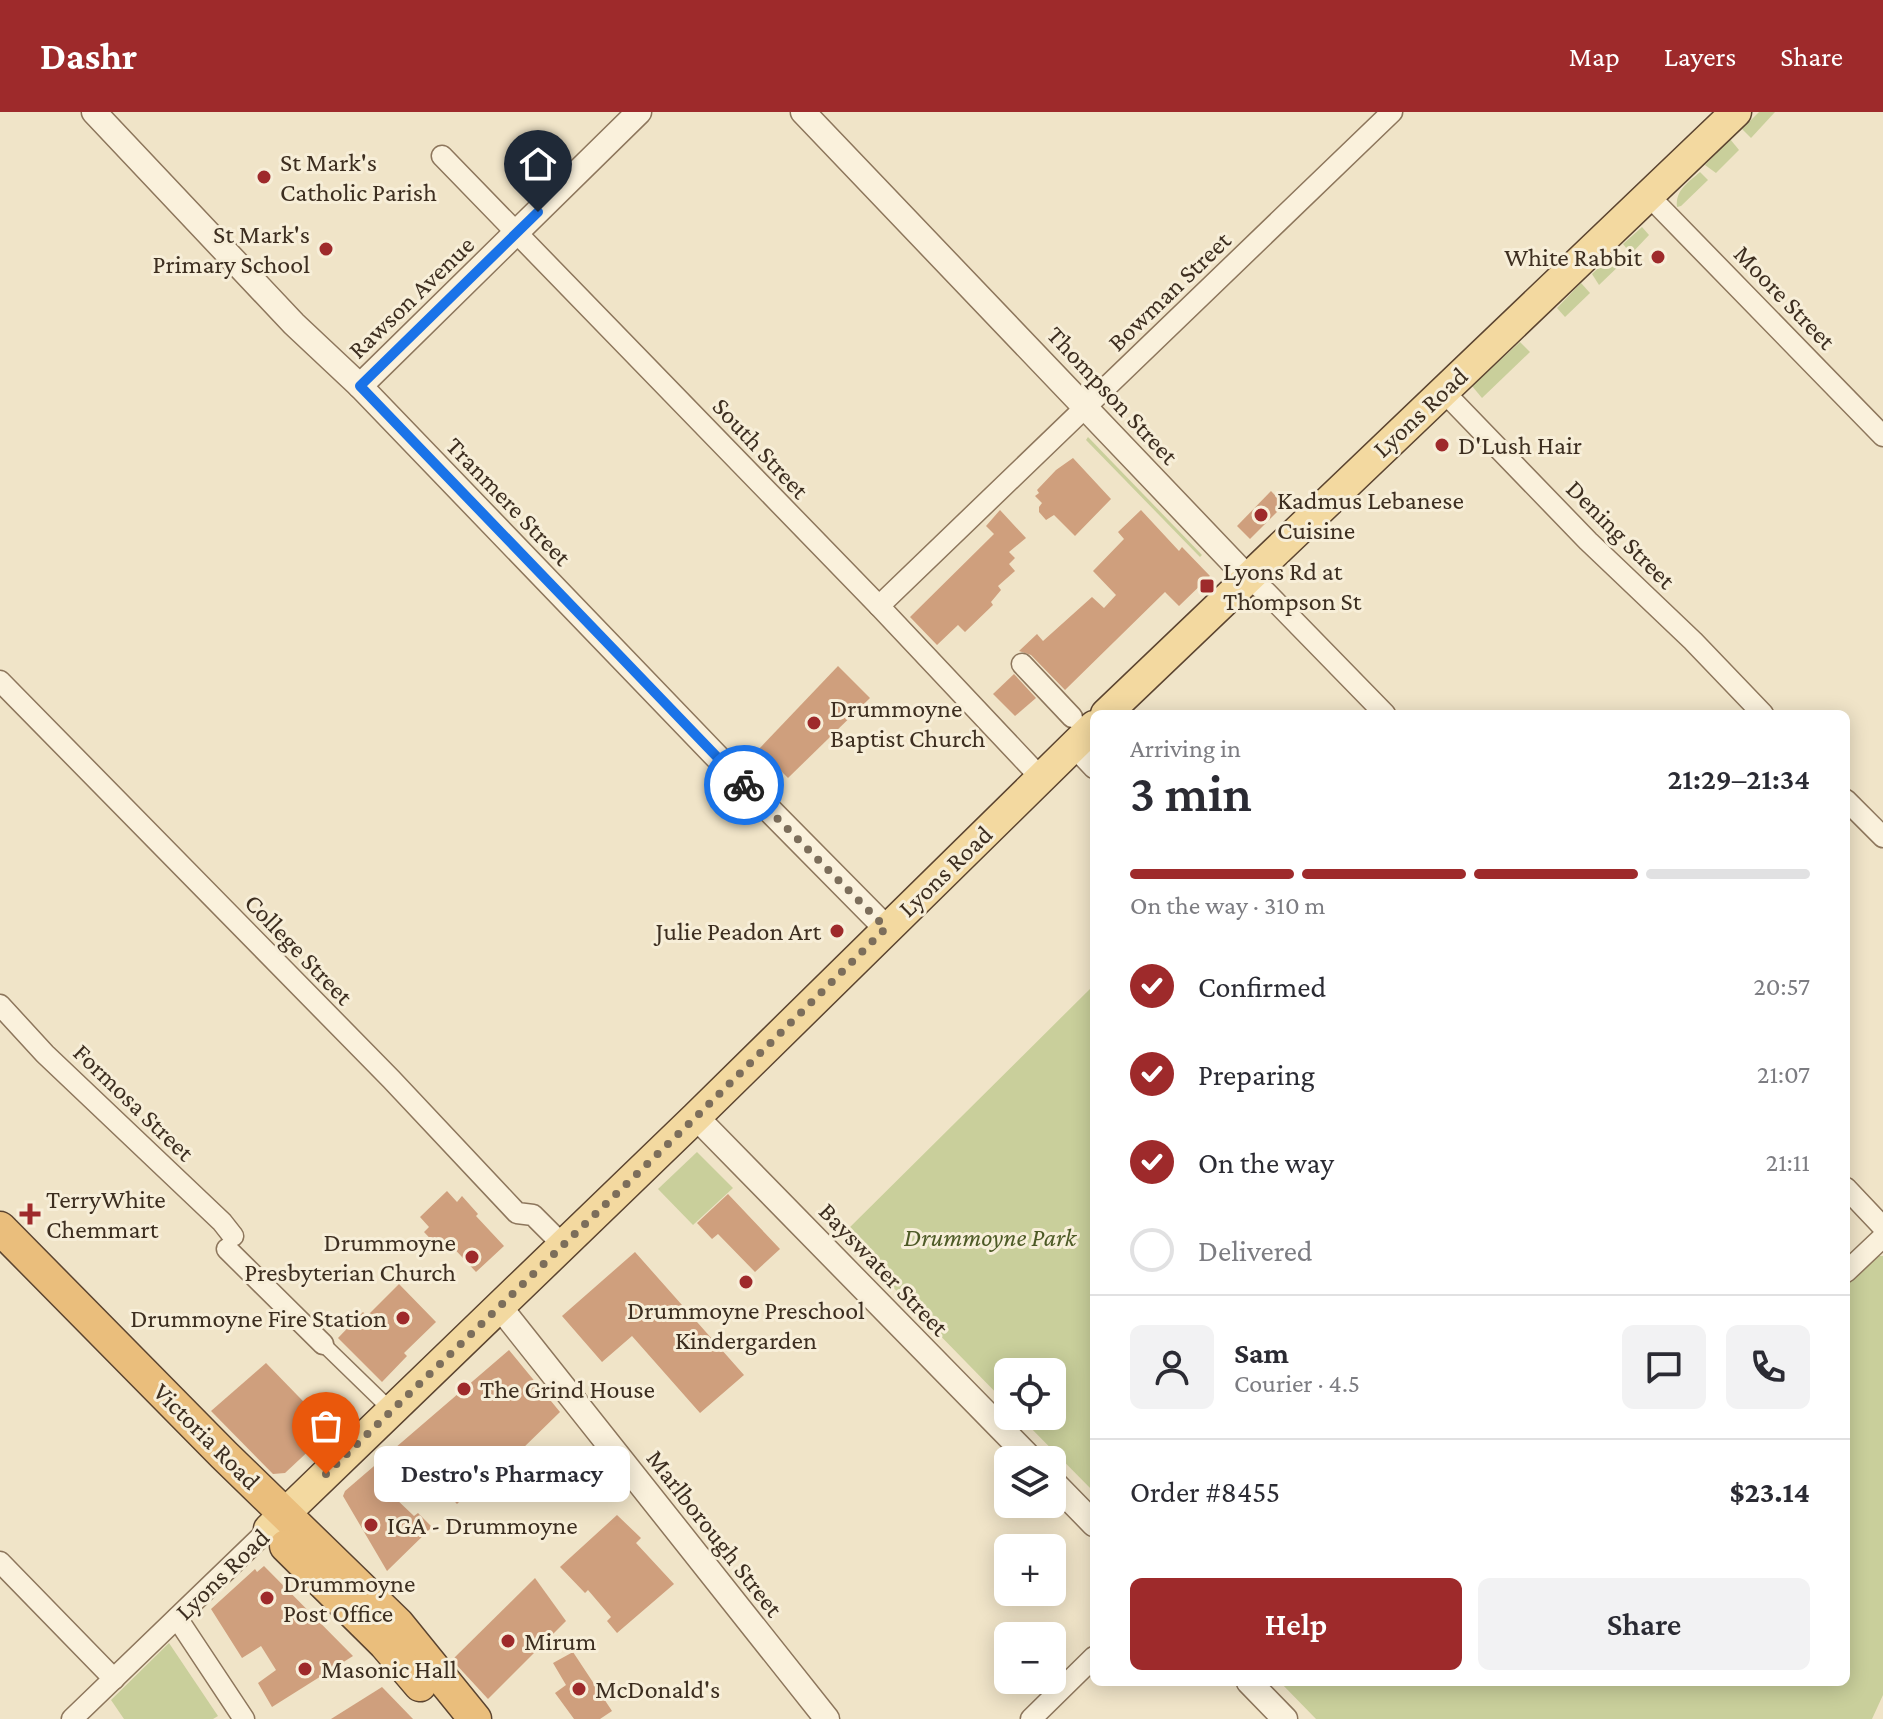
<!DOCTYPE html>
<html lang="en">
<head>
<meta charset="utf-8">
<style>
  :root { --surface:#fff; --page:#f2f2f3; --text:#2b2b33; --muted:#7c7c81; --line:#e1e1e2; --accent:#9e2a2b }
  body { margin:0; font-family:"Crimson Pro",serif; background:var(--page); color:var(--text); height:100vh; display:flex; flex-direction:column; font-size:30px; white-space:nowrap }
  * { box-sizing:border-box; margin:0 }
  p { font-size:26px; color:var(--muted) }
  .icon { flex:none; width:44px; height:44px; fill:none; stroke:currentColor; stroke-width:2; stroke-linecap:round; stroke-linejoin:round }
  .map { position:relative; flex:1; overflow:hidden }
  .panel { position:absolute; left:1090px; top:598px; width:760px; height:976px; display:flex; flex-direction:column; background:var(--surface); border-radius:12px; box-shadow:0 4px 20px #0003 }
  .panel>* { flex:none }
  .tools { position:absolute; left:994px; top:1246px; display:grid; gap:16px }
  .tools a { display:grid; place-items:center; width:72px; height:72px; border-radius:12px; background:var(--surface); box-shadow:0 4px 20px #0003; font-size:40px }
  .pin { position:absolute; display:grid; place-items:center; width:68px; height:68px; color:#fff; margin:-82px -34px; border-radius:50% 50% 50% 0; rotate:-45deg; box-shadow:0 0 8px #0007 }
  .pin .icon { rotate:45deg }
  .courier { position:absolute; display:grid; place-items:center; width:80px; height:80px; margin:-40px; border:6px solid #1a73e8; border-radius:50%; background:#fff; color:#222; box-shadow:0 2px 10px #0007 }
  .bubble { position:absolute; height:56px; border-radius:12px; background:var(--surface); box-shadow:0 4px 20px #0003; font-size:26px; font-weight:600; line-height:56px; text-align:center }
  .headline em { font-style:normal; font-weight:600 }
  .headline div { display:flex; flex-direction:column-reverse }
  .headline { display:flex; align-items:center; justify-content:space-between; height:136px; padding:0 40px }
  h1 { font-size:52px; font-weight:600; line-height:60px }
  .bar { display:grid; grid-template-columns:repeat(4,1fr); gap:12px 8px; align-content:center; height:96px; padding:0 40px }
  .bar i { height:10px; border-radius:6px; background:var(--line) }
  .bar .current { background:var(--accent) }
  .bar p { grid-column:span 4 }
  .line { display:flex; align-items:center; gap:20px; padding:0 40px; border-top:2px solid var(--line) }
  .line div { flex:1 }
  .round { display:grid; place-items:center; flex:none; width:84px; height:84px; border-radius:12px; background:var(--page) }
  ol { padding:0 40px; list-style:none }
  li { display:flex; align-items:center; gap:24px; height:88px }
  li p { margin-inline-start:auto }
  li .icon { padding:8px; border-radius:50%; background:var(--accent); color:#fff; stroke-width:4 }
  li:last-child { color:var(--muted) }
  li i { width:44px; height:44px; border:4px solid var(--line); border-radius:50% }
  .button { display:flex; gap:16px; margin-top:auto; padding:16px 40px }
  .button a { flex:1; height:92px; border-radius:12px; background:var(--accent); color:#fff; font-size:32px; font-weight:600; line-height:92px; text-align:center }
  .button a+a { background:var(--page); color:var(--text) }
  header { display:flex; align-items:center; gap:48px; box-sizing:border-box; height:112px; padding:0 40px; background:var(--accent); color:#fff }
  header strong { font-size:38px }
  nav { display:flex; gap:44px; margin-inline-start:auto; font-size:28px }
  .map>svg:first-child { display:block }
  .green { fill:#c9cf9b }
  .building { fill:#cf9f7d }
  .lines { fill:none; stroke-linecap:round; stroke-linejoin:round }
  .pedestrian-casing { stroke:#8d765c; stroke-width:17 }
  .minor-casing { stroke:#8d765c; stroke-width:23 }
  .tertiary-casing { stroke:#8d765c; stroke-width:27 }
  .primary-casing { stroke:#5b4430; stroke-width:33 }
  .trunk-casing { stroke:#5b4430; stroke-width:35 }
  .pedestrian { stroke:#faf1dc; stroke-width:14 }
  .minor { stroke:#faf1dc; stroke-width:20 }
  .tertiary { stroke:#faf1dc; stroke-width:24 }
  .primary { stroke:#f3d9a0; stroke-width:30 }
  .trunk { stroke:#eabe7c; stroke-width:32 }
  .done { stroke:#7c6e5b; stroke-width:8; stroke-dasharray:0 14.4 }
  .route { stroke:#1a73e8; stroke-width:10 }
  .poi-dot { fill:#9e2a2b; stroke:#f7eed8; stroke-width:3 }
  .labels { text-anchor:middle; stroke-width:6; stroke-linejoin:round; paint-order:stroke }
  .poi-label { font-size:26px; fill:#3d2e20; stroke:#f7eed8; text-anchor:start }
  .street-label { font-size:26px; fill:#3d2e20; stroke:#f7eed8 }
  .park-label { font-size:26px; font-style:italic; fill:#4d5a26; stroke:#f7eed8 }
</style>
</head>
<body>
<header>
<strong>Dashr</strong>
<nav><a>Map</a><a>Layers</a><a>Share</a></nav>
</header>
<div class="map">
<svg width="1883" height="1607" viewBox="0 0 1883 1607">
  <rect width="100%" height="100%" fill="#f0e4c8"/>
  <!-- green -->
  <g class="green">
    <path d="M1759,0H1775L1751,26L1742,17Z"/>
    <path d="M1730,27L1739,38L1716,61L1705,53Z"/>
    <path d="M1700,60L1708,68L1681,94L1677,95C1675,78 1689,70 1700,60Z"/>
    <path d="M1642,115L1649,123L1631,142L1623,132Z"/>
    <path d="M1616,139L1624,149L1599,173L1592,162Z"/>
    <path d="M1581,171L1590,181L1565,205L1557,196Z"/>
    <path d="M1520,230L1530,240L1482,286L1472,274Z"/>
    <path d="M1088,325L1202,443L1200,445L1086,328Z"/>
    <path d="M1094,873V1380L1019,1304H1052V1260H1008V1293L842,1123Z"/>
    <path d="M697,1040L733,1076L693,1113L658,1077Z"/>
    <path d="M1879,1144H1883V1583L1872,1607H1316L1280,1570H1846V1174Z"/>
    <path d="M169,1531L218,1604L213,1607H124L111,1588Z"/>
  </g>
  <!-- building -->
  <g class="building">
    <path d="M1073,346L1111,387L1075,424L1054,403L1046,408L1039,400V395L1042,391L1035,384L1039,381L1037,378L1056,358Z"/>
    <path d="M1271,379L1284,393L1250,427L1237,414Z"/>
    <path d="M1000,398L1026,426L1009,440L1015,446L1009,452L1015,459L998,474L1001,478L991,490L993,493L965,520L958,513L937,533L910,505L994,422L986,414Z"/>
    <path d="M1141,398L1179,439L1182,435L1210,464L1179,494L1165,480L1065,578L1031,543L1019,539L1037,522L1043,529L1092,485L1104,496L1116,483L1093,459L1124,427L1118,420Z"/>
    <path d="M838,554L870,586L788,666L759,637Z"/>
    <path d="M1014,562L1036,586L1015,604L993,582Z"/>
    <path d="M447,1079L457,1090L462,1084L478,1102L476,1104L504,1134L476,1160L448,1130L440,1137L424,1120L429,1115L420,1105Z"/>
    <path d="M728,1082L780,1137L755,1160L718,1122L712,1127L697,1111Z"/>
    <path d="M635,1140L744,1263L700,1301L632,1224L602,1250L562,1204Z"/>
    <path d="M399,1172L436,1210L404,1241L407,1244L382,1270L338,1226L363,1200L367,1204Z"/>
    <path d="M509,1238L560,1300L477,1381L473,1376L457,1392L423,1356L394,1385L414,1404L418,1401L432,1415L387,1459L343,1384L345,1379Z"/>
    <path d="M266,1251L331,1318L285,1361L273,1362L211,1299Z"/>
    <path d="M617,1403L641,1426L636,1431L674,1472L617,1521L607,1509L611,1505L588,1478L585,1481L560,1455Z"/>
    <path d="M264,1454L353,1544L272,1595L258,1571L276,1558L261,1534L242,1546L211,1497L255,1457L257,1460Z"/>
    <path d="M535,1466L566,1509L488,1587L452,1548Z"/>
    <path d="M573,1540L612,1599L600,1607H574L555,1581L566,1573L553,1551Z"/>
    <path d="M382,1575L413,1607H331Z"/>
  </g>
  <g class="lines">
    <!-- pedestrian casing -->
    <g class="pedestrian-casing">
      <path id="pedestrian" d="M323,1232L392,1299"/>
    </g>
    <!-- minor casing -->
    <g class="minor-casing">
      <g id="minor">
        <path d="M442,44L879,494L1041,666"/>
        <path d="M1649,84L1883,324"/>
        <path d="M1443,279L1588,429L1693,529L1763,602"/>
        <path d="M1248,466L1266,480L1385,602"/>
        <path d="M879,494L1392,0"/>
        <path d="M1022,552L1072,605"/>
        <path d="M0,569L391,967L517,1101L533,1103L563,1133"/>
        <path d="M1073,634L1094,656"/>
        <path d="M1846,688L1883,725"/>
        <path d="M0,893L45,942L222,1110L233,1124"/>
        <path d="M1846,1076L1883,1115"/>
        <path d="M227,1137L323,1232"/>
        <path d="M1846,1160L1883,1125"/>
        <path d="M0,1450L114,1567"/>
        <path d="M177,1506L244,1607"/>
        <path d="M72,1607L269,1417"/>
        <path d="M1031,1607L1094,1545"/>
      </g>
    </g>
    <!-- tertiary casing -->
    <g class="tertiary-casing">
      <g id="tertiary">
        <path d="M94,0L294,212L360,274L720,648L886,816"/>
        <path d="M803,0L1248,466"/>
        <path d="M360,274L639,0"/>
        <path d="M696,1005L1032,1348"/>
        <path d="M499,1194L827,1607"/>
        <path d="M1052,1369L1094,1412"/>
        <path d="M1249,1570L1285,1607"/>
      </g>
    </g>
    <!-- primary casing -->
    <g class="primary-casing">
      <g id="primary">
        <path d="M1106,602L1736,0"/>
        <path d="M269,1417L696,1005L1094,614"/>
      </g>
    </g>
    <!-- trunk casing -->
    <g class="trunk-casing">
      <g id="trunk">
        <path d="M0,1116L224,1343L398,1512L475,1607"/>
        <path d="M286,1434L385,1532L420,1573"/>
      </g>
    </g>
    <!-- pedestrian -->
    <use href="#pedestrian" class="pedestrian"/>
    <!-- minor -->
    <use href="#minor" class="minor"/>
    <!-- tertiary -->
    <use href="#tertiary" class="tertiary"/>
    <!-- primary -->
    <use href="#primary" class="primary"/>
    <!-- trunk -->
    <use href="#trunk" class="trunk"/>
  </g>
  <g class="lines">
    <!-- done -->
    <path class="done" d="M326,1362L696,1005L886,816L744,673"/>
    <!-- route -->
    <path class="route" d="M538,100L360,274L744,673"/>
  </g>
  <!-- markers -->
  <g class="poi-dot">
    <circle cx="264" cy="65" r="8"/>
    <circle cx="326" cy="137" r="8"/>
    <circle cx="1658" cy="145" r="8"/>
    <circle cx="1442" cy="333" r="8"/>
    <circle cx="1261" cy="403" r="8"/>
    <rect x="1199" y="466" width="16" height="16" rx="4"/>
    <circle cx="814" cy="611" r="8"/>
    <circle cx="837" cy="819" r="8"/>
    <path d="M26 1090h8v8h8v8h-8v8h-8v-8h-8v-8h8z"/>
    <circle cx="472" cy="1145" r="8"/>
    <circle cx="746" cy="1170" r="8"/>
    <circle cx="403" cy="1206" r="8"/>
    <circle cx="464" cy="1277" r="8"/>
    <circle cx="371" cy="1413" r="8"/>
    <circle cx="267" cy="1486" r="8"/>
    <circle cx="508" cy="1529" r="8"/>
    <circle cx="305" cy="1557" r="8"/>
    <circle cx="579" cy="1577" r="8"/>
  </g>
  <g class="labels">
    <!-- poi labels -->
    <g class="poi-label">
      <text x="280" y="59">St Mark's<tspan x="280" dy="30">Catholic Parish</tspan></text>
      <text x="310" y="131" text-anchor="end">St Mark's<tspan x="310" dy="30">Primary School</tspan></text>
      <text x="1642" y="154" text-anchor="end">White Rabbit</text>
      <text x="1458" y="342">D'Lush Hair</text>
      <text x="1277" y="397">Kadmus Lebanese<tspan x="1277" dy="30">Cuisine</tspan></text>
      <text x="1223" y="468">Lyons Rd at<tspan x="1223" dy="30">Thompson St</tspan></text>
      <text x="830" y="605">Drummoyne<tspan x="830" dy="30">Baptist Church</tspan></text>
      <text x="821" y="828" text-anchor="end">Julie Peadon Art</text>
      <text x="46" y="1096">TerryWhite<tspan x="46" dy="30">Chemmart</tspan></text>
      <text x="456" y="1139" text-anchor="end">Drummoyne<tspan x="456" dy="30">Presbyterian Church</tspan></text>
      <text x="746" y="1207" text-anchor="middle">Drummoyne Preschool<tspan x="746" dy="30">Kindergarden</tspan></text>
      <text x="387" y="1215" text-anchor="end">Drummoyne Fire Station</text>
      <text x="480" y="1286">The Grind House</text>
      <text x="387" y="1422">IGA - Drummoyne</text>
      <text x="283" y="1480">Drummoyne<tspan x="283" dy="30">Post Office</tspan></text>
      <text x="524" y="1538">Mirum</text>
      <text x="321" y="1566">Masonic Hall</text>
      <text x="595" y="1586">McDonald's</text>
    </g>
    <!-- street labels -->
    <g class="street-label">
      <text transform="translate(1169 179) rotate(-44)" y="9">Bowman Street</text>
      <text transform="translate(411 185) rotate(-44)" y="9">Rawson Avenue</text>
      <text transform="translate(1785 185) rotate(46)" y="9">Moore Street</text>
      <text transform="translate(1113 283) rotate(47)" y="9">Thompson Street</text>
      <text transform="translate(1420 300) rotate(-43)" y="9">Lyons Road</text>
      <text transform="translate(761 336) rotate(47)" y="9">South Street</text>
      <text transform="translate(509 389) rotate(46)" y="9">Tranmere Street</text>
      <text transform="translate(1621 422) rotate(45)" y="9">Dening Street</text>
      <text transform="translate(945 759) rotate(-44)" y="9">Lyons Road</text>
      <text transform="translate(299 837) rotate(46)" y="9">College Street</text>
      <text transform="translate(134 990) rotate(44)" y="9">Formosa Street</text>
      <text transform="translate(884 1157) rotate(46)" y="9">Bayswater Street</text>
      <text transform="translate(207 1324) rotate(45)" y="9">Victoria Road</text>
      <text transform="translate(715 1421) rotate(52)" y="9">Marlborough Street</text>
      <text transform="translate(222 1462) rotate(-44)" y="9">Lyons Road</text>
    </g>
    <!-- park labels -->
    <g class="park-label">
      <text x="990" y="1134">Drummoyne Park</text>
    </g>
  </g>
</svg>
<div class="tools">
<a><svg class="icon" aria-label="locate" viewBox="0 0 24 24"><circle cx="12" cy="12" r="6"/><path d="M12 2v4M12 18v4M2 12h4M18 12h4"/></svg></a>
<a><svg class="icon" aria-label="layers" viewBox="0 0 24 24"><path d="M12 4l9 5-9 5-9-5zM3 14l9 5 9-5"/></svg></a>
<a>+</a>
<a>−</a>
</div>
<div class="pin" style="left:326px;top:1362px;background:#ea580c"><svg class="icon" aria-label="bag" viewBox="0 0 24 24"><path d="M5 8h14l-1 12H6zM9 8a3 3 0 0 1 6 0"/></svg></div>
<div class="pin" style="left:538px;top:100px;background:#1f2937"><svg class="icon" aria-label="home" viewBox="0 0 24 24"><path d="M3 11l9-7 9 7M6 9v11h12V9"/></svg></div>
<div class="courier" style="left:744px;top:673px"><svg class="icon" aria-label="bike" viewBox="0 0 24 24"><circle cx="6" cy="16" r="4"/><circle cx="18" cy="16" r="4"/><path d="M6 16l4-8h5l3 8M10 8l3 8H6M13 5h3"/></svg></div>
<div class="bubble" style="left:374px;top:1334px;width:256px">Destro's Pharmacy</div>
<section class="panel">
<div class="headline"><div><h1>3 min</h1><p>Arriving in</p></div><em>21:29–21:34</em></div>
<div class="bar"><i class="current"></i><i class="current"></i><i class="current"></i><i></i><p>On the way · 310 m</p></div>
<ol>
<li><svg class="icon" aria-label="check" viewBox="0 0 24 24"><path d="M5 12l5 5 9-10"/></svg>Confirmed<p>20:57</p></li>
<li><svg class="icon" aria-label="check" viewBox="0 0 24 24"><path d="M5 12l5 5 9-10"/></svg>Preparing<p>21:07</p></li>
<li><svg class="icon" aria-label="check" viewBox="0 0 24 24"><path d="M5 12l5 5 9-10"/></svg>On the way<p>21:11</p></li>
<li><i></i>Delivered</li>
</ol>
<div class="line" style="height:144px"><a class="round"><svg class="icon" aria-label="person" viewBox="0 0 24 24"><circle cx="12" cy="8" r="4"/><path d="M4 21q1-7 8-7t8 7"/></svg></a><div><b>Sam</b><p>Courier · 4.5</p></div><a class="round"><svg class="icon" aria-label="chat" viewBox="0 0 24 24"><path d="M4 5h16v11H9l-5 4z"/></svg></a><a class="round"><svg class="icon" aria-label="phone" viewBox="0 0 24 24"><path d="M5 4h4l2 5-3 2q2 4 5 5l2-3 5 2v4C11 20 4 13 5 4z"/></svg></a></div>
<div class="line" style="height:104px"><div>Order #8455</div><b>$23.14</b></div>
<div class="button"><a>Help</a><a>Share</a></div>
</section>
</div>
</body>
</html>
